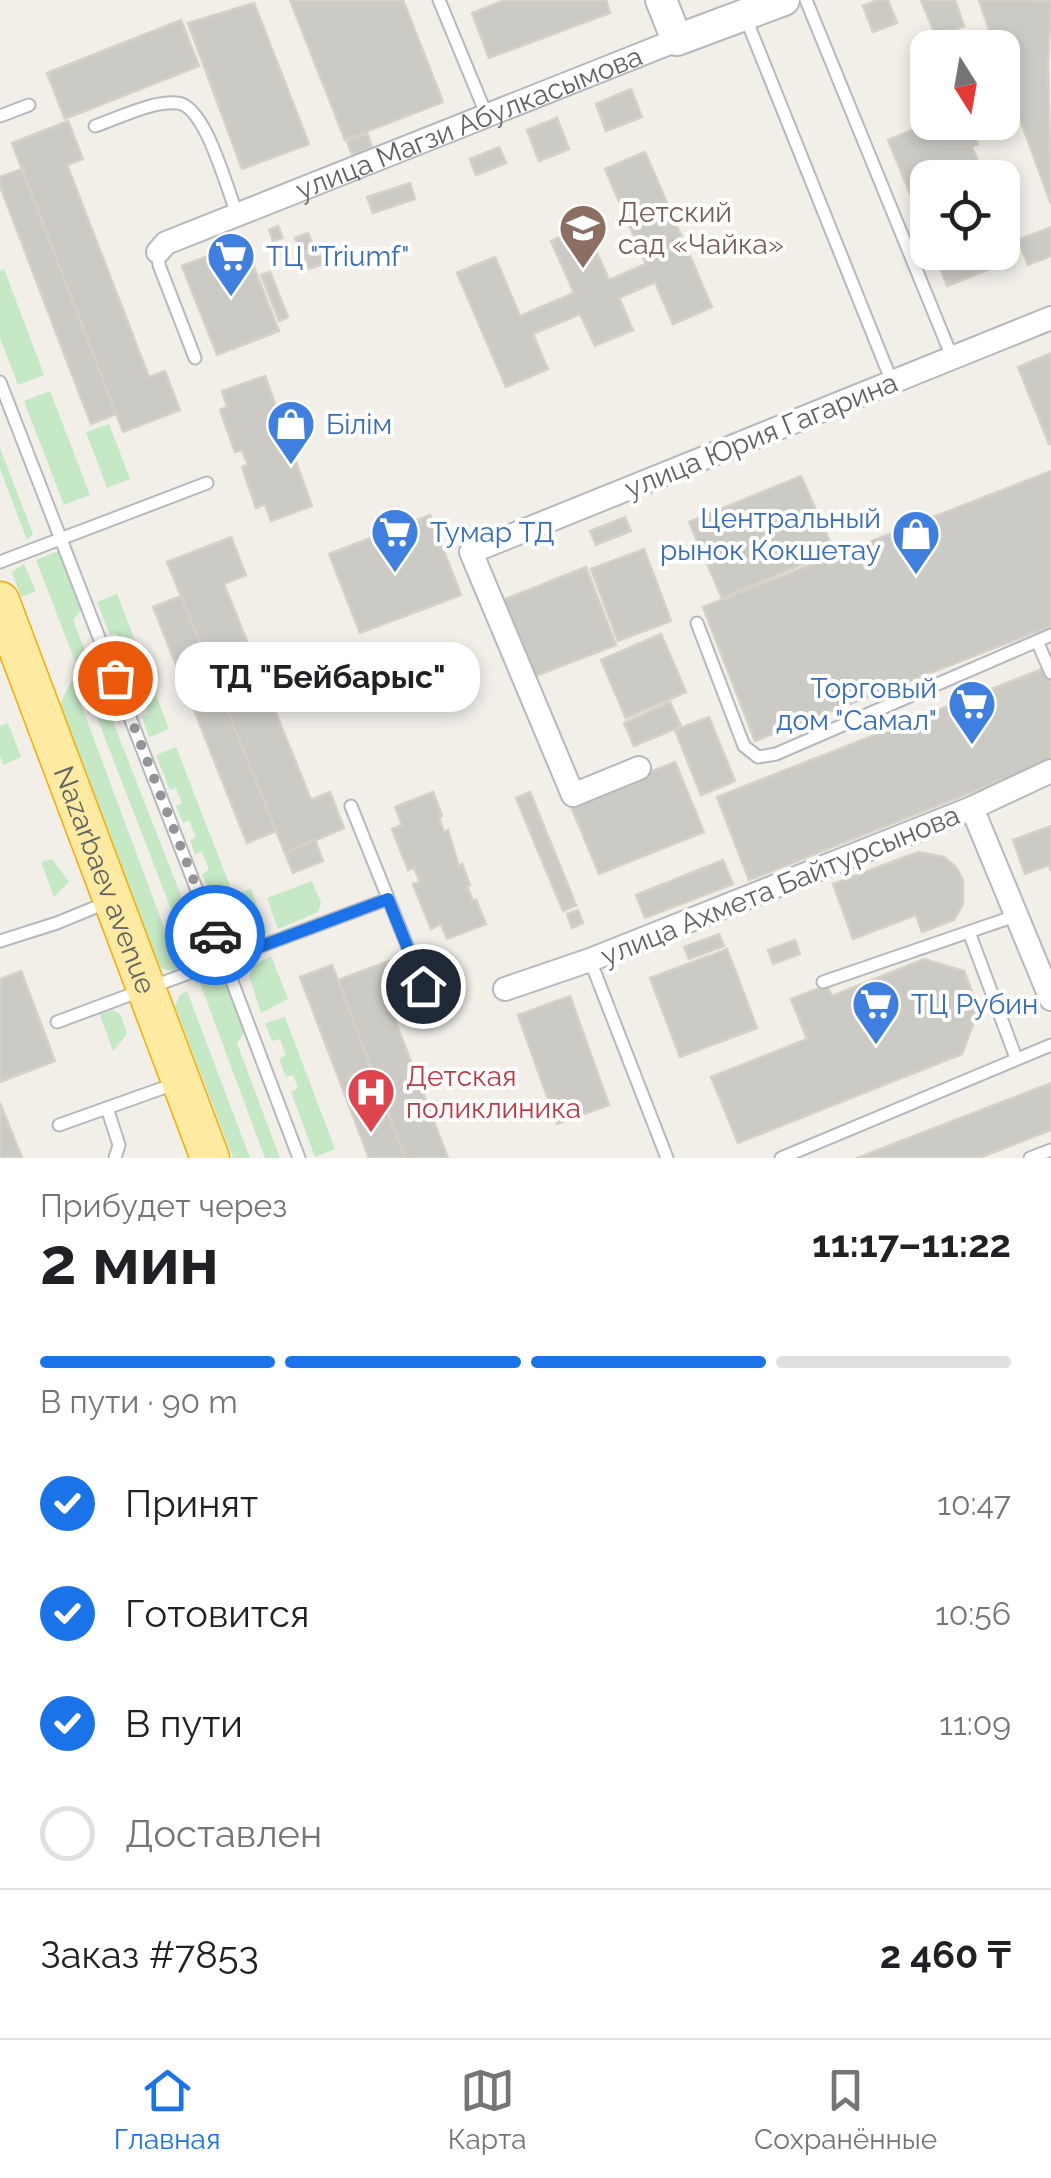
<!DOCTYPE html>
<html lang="ru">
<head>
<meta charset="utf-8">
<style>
  :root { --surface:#fff; --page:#f2f2f2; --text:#202124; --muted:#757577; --line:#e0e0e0; --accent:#1a73e8 }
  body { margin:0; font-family:Raleway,sans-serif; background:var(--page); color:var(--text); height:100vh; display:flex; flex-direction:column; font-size:38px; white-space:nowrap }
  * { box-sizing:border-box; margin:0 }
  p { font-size:32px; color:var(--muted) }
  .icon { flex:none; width:55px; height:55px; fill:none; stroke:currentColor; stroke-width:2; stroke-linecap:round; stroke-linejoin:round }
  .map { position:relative; height:1158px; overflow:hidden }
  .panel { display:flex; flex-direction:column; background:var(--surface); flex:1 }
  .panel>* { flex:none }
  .needle { width:65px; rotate:169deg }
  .buttons { position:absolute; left:910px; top:30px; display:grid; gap:20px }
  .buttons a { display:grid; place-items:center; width:110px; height:110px; border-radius:20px; background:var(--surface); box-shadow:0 5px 15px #0003; font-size:50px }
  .pin { position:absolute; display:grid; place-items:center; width:85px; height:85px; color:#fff; margin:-42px; border:5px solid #fff; border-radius:50%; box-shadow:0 2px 10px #0007 }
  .courier { position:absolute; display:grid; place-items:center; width:100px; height:100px; margin:-50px; border:8px solid #1a73e8; border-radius:50%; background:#fff; color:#222; box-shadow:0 2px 12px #0007 }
  .bubble { position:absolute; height:70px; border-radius:30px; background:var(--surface); box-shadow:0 5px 15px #0003; font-size:32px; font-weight:700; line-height:70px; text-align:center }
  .headline em { font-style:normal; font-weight:700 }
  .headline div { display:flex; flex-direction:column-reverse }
  .headline { display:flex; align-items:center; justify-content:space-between; height:170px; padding:0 40px }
  h1 { font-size:65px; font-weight:700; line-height:75px }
  .bar { display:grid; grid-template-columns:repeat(4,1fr); gap:15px 10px; align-content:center; height:120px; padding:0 40px }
  .bar i { height:12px; border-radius:8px; background:var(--line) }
  .bar .active { background:var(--accent) }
  .bar p { grid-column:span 4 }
  .line { display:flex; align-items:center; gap:25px; padding:0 40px; border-top:2px solid var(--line) }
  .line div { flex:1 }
  ol { padding:0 40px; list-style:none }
  li { display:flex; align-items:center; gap:30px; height:110px }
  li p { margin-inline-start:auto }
  li .icon { padding:10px; border-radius:50%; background:var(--accent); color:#fff; stroke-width:4 }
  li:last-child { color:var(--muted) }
  li i { width:55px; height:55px; border:5px solid var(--line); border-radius:50% }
  .tabs { display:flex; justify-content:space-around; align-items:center; height:140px; border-top:2px solid var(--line); background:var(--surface); font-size:28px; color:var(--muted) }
  .tabs a { display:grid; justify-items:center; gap:5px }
  .tabs .active { color:var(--accent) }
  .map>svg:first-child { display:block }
  .green { fill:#c5e8c5 }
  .building { fill:#cccac5; stroke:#d6d1c6; stroke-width:2.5 }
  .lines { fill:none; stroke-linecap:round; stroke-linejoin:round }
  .service-casing { stroke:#b5b8bc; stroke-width:15 }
  .minor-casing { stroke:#b5b8bc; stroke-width:26 }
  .tertiary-casing { stroke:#b5b8bc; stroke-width:34 }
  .trunk-casing { stroke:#f9ab00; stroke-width:41 }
  .service { stroke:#fff; stroke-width:11 }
  .minor { stroke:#fff; stroke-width:22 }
  .tertiary { stroke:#fff; stroke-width:30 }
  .trunk { stroke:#feeaa1; stroke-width:38 }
  .done { stroke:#929495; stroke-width:10; stroke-dasharray:0 18 }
  .route { stroke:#1a73e8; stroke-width:12 }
  .labels { text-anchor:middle; stroke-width:8; stroke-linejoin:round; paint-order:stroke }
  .street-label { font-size:28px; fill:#5f6368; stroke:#fff }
  .education-label { font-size:28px; fill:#785e54; stroke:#fff; text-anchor:start }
  .shop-label { font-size:28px; fill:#366cbe; stroke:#fff; text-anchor:start }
  .health-label { font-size:28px; fill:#be3a42; stroke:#fff; text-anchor:start }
</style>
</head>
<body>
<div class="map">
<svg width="1051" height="1158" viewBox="0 0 1051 1158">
  <rect width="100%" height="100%" fill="#f1efe8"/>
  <!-- green -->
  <g class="green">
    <path d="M4,269L44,375L18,385L0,338V271Z"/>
    <path d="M50,391L90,495L64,505L24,401Z"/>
    <path d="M109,424L130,479L107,488L86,432Z"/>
    <path d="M0,448L33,534L27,540L0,469Z"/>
    <path d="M61,550L83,608L73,620L193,926L207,932L210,940L204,957L192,963L36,560Z"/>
    <path d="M24,564L36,591L21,597L12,572Z"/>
    <path d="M117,594L169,729L149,737L142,717L148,714L143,701L136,702L130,686L136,683L129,667L123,669L118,655L124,652L116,633L110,635L97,602Z"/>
    <path d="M72,680L179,968L172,971L160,968L60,703Z"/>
    <path d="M8,723L21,757L3,765L0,756V726Z"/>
    <path d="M176,747L230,886L210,894L202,874L209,870L202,852L195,854L190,841L196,837L189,820L183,823L176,806L182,803L176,788L170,790L156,755Z"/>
    <path d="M52,859L69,882L54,897L41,862Z"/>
    <path d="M312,881L321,903L318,912L278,929L267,898Z"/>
    <path d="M251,889L267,933L233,942L227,938L214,903Z"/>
    <path d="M271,956L288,999L261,1013L249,976L254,965Z"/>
    <path d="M214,977L226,982L245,1030L237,1043L280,1158H265L200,983Z"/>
    <path d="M187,991L250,1158H233L175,1006L180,995Z"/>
    <path d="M113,1010L120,1014L127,1034L113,1051L99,1013Z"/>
    <path d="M285,1017L335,1149L315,1157L291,1092L298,1088L293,1075L286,1077L279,1059L286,1055L280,1039L272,1041L265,1023Z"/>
  </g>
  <!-- building -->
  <g class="building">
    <path d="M290,0H403L443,102L345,140Z"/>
    <path d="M505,0H606L610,13L489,58L472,13Z"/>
    <path d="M878,0H888L897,23L873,32L863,6Z"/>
    <path d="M921,0H955L964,26L936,37Z"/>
    <path d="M979,0L1051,1L1048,65L1051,204L1010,92L1002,95V48H995Z"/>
    <path d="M254,3L309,144L242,169L188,23Z"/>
    <path d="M181,20L199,66L65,119L47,73Z"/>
    <path d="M631,89L642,117L606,131L596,104Z"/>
    <path d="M557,118L569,149L539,161L527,130Z"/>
    <path d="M68,121L83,159L67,165L149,377L165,371L180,410L123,432L12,143Z"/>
    <path d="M932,122H969L978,144L972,147L985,178H928V237L888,140Z"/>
    <path d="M367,133L372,147L352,155L347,141Z"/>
    <path d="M499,147L506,163L476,175L470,159Z"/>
    <path d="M645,152L712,307L673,324L655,282L619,298L633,330L595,346L580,314L533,334L548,369L506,387L457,273L495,257L520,316L574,293L551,241L585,226L609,280L646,264L605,169Z"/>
    <path d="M22,169L116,414L91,424L0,186V177Z"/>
    <path d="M410,183L415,199L373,213L367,197Z"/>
    <path d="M278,226L283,238L273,241L269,230Z"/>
    <path d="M1051,227V256L1028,265L1018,240Z"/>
    <path d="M308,233L314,248L300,253L295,238Z"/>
    <path d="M244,242L279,331L217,355L182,266Z"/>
    <path d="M317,249L323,264L309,269L304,254Z"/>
    <path d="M934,252H1001L1005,263L947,286Z"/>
    <path d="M270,272L288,317L279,321L261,275Z"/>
    <path d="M1051,353V444H1049L1018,367Z"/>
    <path d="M265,376L285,431L276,434L282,451L291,448L312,506L271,521L265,504L256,508L242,467L248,465L242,450L235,452L220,410L227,407L222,391Z"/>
    <path d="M1051,471V626L755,741L703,607Z"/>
    <path d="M801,476L834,551L722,598L689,522Z"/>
    <path d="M430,515L461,595L360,633L329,554Z"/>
    <path d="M625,517L631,531L596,545L590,531Z"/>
    <path d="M231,537L246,575L224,584L311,800L330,792L344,828L285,853L167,562Z"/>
    <path d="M644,549L671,621L618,641L591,569Z"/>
    <path d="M586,567L616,645L533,677L503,600Z"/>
    <path d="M181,596L276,831L247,843L153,607Z"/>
    <path d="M661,634L686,692L626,718L601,660Z"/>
    <path d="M1045,668L1051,684V761L749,880L717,797Z"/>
    <path d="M670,702L681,726L634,746L624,723Z"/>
    <path d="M709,717L735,781L701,795L675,730Z"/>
    <path d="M675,762L704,832L599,874L570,804Z"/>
    <path d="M433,792L442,816L439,818L444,832L448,830L459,866L462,864L470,885L467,886L473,901L476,900L486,924L447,939L441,924L431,929L413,884L420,882L414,868L408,870L392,829L402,825L395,807Z"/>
    <path d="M530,792L576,905L563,911L516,798Z"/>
    <path d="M1051,826V871L1049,865L1025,874L1013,840Z"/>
    <path d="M315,840L323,861L293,873L285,853Z"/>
    <path d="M918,852L944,857L956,867L963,880V904L954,920L922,932L916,915L853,939L833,884Z"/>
    <path d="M723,860L733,884L645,918L636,895Z"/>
    <path d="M578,910L583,923L572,928L567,914Z"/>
    <path d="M719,934L724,946L689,959L684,947Z"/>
    <path d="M795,940L800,954L773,964L768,950Z"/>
    <path d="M727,949L757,1028L680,1057L650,978Z"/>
    <path d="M394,959L407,995L388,1002L448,1158H405L338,980Z"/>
    <path d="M924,959L964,971L979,1009L962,1054L738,1143L711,1077L807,1039L791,999L827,985L832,996Z"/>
    <path d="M332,965L338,980L405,1158H369L300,977Z"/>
    <path d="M21,971L55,1061L0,1082V979Z"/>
    <path d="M570,996L609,1105L557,1124L518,1015Z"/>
    <path d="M1051,1083V1130L979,1158H857Z"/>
    <path d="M0,1103L22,1158H0Z"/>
  </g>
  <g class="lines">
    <!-- service casing -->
    <g class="service-casing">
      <g id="service">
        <path d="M439,0L487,116"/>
        <path d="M806,0L952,357"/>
        <path d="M745,16L892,382"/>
        <path d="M0,116L29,105"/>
        <path d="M95,126C119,118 151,101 177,103C205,104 227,189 237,214"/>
        <path d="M158,252L159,265L195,358"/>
        <path d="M0,382L224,960L57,1022"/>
        <path d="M0,562L207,483"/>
        <path d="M697,623L744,746L758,757L776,754L1051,635"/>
        <path d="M1037,641L1051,673"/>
        <path d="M351,806L423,985"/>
        <path d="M969,932L1016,1058"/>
        <path d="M0,941L57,923L108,902"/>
        <path d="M590,960L667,1158"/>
        <path d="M823,982L1018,915"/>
        <path d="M107,1108L119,1145L115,1158"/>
        <path d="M59,1125L177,1083"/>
        <path d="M299,1158L224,960L388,899"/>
        <path d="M781,1158L1051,1045"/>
        <path d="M1030,1158L1051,1150"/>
      </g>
    </g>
    <!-- minor casing -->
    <g class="minor-casing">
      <g id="minor">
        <path id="s1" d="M158,252L166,243L677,40"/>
        <path d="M639,768L573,795L471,552L1051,318"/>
        <path d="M972,808L1051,999"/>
        <path d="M505,989L590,960L972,808L1051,771"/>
      </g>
    </g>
    <!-- tertiary casing -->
    <g class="tertiary-casing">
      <path id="tertiary" d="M661,0L677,40L784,0"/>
    </g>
    <!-- trunk casing -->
    <g class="trunk-casing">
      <g id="trunk">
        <path id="s2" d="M0,601L210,1158"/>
      </g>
    </g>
    <!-- service -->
    <use href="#service" class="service"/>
    <!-- minor -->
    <use href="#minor" class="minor"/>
    <!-- tertiary -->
    <use href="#tertiary" class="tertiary"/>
    <!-- trunk -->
    <use href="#trunk" class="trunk"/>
  </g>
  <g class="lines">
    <!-- done -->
    <path class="done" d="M115,678L215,935"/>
    <!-- route -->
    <path class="route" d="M215,935L224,960L388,899L423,986"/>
  </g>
  <!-- icons -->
  <defs>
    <g id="school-pin" transform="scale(2.5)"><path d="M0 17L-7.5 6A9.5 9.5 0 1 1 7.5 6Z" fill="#8d6e63" stroke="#fff"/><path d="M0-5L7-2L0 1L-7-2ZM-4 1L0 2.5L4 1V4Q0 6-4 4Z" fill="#fff"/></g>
    <g id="supermarket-pin" transform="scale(2.5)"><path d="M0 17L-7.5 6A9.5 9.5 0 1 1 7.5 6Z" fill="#3f7fe0" stroke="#fff"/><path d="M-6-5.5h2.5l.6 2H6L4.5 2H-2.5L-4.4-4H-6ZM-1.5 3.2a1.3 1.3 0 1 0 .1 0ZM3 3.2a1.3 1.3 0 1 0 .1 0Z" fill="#fff"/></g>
    <g id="shop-pin" transform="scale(2.5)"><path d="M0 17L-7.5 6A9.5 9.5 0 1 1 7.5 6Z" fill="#3f7fe0" stroke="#fff"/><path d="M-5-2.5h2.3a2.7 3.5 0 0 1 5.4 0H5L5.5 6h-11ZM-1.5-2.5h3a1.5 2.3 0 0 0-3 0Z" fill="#fff"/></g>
    <g id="hospital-pin" transform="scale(2.5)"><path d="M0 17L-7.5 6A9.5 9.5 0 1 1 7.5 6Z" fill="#e0444e" stroke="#fff"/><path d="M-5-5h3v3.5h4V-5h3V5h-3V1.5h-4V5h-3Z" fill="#fff"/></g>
  </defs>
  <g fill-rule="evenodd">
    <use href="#school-pin" x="583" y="228"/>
    <use href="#supermarket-pin" x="231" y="256"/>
    <use href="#shop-pin" x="291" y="424"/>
    <use href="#supermarket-pin" x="395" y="532"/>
    <use href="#shop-pin" x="916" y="534"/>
    <use href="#supermarket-pin" x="972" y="704"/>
    <use href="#supermarket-pin" x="876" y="1004"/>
    <use href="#hospital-pin" x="371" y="1092"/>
  </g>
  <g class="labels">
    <!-- street labels -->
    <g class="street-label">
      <text dy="10" stroke="none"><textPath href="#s1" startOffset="338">улица Магзи Абулкасымова</textPath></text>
      <text transform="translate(761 435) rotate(-22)" y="10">улица Юрия Гагарина</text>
      <text dy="10" stroke="none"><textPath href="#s2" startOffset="298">Nazarbaev avenue</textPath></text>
      <text transform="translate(780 885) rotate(-22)" y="10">улица Ахмета Байтурсынова</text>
    </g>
    <!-- education labels -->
    <g class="education-label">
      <text x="618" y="222">Детский<tspan x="618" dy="32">сад «Чайка»</tspan></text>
    </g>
    <!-- shop labels -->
    <g class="shop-label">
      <text x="266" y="266">ТЦ "Triumf"</text>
      <text x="326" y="434">Білім</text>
      <text x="881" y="528" text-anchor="end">Центральный<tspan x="881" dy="32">рынок Кокшетау</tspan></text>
      <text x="430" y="542">Тумар ТД</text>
      <text x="937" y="698" text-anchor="end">Торговый<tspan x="937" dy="32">дом "Самал"</tspan></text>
      <text x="911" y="1014">ТЦ Рубин</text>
    </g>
    <!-- health labels -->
    <g class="health-label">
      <text x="406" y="1086">Детская<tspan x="406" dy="32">поликлиника</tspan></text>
    </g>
  </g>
</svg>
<div class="buttons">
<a><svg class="needle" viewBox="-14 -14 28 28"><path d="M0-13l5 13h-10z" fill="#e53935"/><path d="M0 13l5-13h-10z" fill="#757577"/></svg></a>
<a><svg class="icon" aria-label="locate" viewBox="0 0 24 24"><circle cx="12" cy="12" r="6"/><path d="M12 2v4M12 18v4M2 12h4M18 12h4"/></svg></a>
</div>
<div class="pin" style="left:115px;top:678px;background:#ea580c"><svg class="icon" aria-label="bag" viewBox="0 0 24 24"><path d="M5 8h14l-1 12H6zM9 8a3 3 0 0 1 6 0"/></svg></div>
<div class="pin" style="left:423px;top:986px;background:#1f2937"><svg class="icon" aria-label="home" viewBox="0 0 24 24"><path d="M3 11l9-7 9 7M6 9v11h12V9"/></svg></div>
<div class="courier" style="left:215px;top:935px"><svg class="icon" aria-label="car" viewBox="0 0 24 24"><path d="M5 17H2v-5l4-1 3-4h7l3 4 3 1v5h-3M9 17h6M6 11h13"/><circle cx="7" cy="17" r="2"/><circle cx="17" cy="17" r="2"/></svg></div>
<div class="bubble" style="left:175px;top:642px;width:305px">ТД &quot;Бейбарыс&quot;</div>
</div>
<section class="panel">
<div class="headline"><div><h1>2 мин</h1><p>Прибудет через</p></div><em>11:17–11:22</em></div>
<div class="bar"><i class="active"></i><i class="active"></i><i class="active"></i><i></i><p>В пути · 90 m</p></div>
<ol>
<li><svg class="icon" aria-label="check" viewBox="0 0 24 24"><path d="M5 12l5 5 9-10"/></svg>Принят<p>10:47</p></li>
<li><svg class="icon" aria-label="check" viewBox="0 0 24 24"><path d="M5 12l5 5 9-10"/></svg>Готовится<p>10:56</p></li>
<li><svg class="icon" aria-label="check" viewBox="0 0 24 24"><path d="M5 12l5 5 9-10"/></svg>В пути<p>11:09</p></li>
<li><i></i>Доставлен</li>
</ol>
<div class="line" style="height:130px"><div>Заказ #7853</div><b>2 460 ₸</b></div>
</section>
<nav class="tabs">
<a class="active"><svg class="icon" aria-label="home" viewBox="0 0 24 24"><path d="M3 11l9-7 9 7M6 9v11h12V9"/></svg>Главная</a>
<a><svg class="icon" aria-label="map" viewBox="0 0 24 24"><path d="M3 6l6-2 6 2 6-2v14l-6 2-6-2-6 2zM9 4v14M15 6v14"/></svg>Карта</a>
<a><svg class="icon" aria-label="saved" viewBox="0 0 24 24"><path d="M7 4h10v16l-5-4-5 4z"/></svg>Сохранённые</a>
</nav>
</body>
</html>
